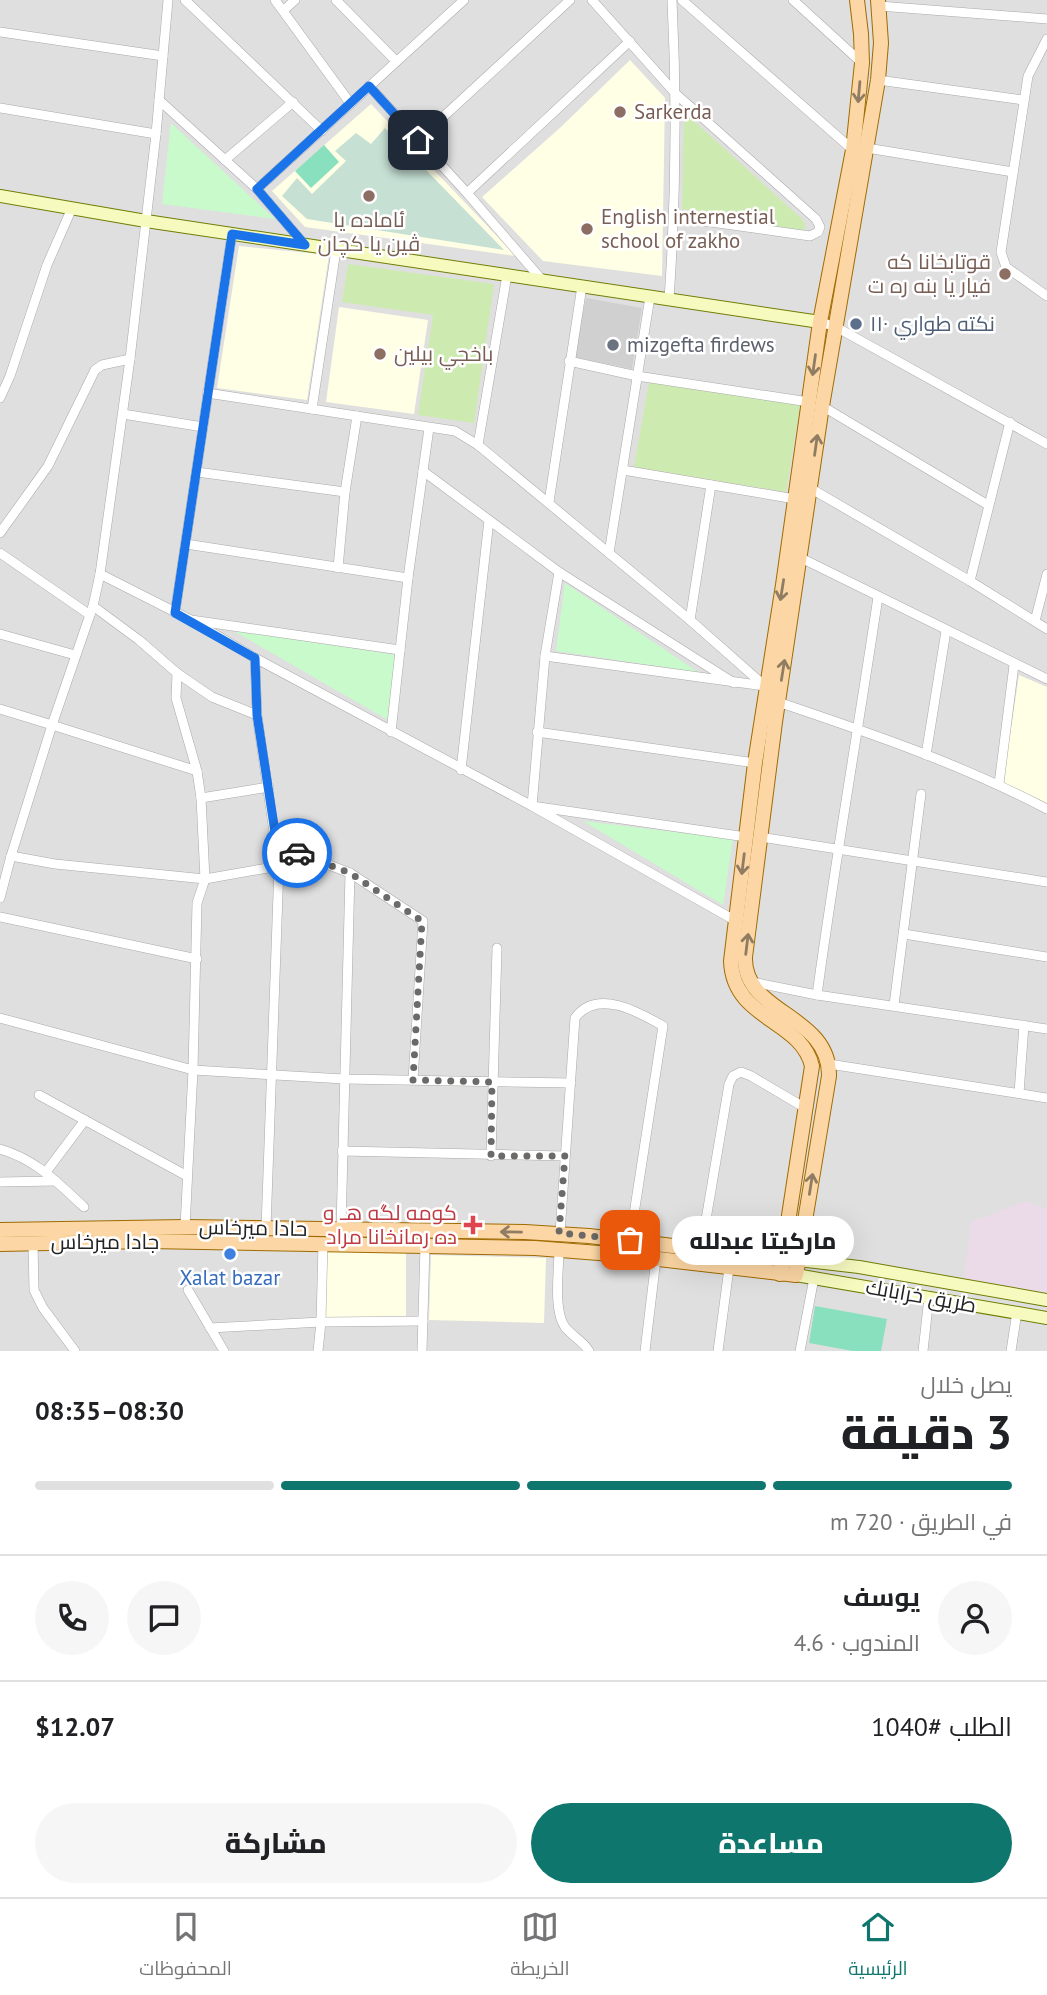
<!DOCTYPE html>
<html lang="ar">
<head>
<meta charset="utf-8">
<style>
  :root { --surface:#fff; --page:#f6f6f6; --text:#202124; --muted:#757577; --line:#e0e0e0; --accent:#0f766e }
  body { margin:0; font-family:"PT Sans",Cairo,sans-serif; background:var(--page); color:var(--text); direction:rtl; height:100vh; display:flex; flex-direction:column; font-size:26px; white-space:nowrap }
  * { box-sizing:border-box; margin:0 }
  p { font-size:23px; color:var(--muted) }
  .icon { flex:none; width:38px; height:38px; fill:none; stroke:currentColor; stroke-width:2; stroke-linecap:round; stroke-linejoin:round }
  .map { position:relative; height:1351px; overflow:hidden; direction:ltr }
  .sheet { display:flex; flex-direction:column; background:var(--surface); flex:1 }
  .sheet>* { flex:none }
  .pin { position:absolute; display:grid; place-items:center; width:60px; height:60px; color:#fff; margin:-30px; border-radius:14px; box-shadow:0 4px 10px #0006 }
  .courier { position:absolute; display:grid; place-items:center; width:70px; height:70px; margin:-35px; border:5px solid #1a73e8; border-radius:50%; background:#fff; color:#222; box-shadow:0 2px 9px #0007 }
  .bubble { position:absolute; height:49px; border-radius:24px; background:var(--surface); box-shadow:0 7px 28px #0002; font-size:23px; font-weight:800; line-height:49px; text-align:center; direction:rtl }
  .summary em { font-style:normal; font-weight:800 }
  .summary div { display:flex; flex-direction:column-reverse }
  .summary { display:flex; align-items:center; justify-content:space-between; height:119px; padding:0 35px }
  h1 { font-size:46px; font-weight:800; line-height:52px }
  .bar { display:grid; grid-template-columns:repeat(4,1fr); gap:10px 7px; align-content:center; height:84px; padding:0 35px }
  .bar i { height:9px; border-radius:5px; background:var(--line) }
  .bar .selected { background:var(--accent) }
  .bar p { grid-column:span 4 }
  .line { display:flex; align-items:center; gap:18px; padding:0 35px; border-top:2px solid var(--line) }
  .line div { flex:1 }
  .round { display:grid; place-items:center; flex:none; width:74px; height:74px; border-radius:37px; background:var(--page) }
  .cta { display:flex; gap:14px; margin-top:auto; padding:14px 35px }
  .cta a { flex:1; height:80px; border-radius:42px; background:var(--accent); color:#fff; font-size:28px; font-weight:800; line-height:80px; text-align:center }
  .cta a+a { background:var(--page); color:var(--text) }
  .tab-bar { display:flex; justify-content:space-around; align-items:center; height:98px; border-top:2px solid var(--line); background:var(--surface); font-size:19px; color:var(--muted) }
  .tab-bar a { display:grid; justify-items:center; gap:4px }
  .tab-bar .selected { color:var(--accent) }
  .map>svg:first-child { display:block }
  .residential { fill:#e0dfdf }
  .industrial { fill:#ebdbe8 }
  .education { fill:#ffffe5 }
  .religious { fill:#d0d0d0 }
  .grass { fill:#cdebb0 }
  .wetland { fill:#c6e0d4 }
  .park { fill:#c8facc }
  .pitch { fill:#88e0be }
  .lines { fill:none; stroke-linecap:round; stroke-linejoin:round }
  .minor-casing { stroke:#a9a9a9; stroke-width:10 }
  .secondary-casing { stroke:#707d05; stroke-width:14 }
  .primary-casing { stroke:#a06b00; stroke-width:16 }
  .minor { stroke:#fff; stroke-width:9 }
  .secondary { stroke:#f7fabf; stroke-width:12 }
  .primary { stroke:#fcd6a4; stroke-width:14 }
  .oneway { stroke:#8f7c63 }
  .done { stroke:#6b6a68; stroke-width:7; stroke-dasharray:0 12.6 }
  .route { stroke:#1a73e8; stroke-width:9 }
  .education-dot { fill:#8d6e63; stroke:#fff; stroke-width:2.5 }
  .service-dot { fill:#5c6f8a; stroke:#fff; stroke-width:2.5 }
  .worship-dot { fill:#6b7280; stroke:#fff; stroke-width:2.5 }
  .health-dot { fill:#e0444e; stroke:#fff; stroke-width:2.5 }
  .shop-dot { fill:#3f7fe0; stroke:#fff; stroke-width:2.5 }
  .labels { text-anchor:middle; stroke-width:5; stroke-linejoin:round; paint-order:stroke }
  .education-label { font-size:21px; fill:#785e54; stroke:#fff; text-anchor:start }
  .service-label { font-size:21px; fill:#4e5e75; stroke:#fff; text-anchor:start }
  .worship-label { font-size:21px; fill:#5b616d; stroke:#fff; text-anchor:start }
  .health-label { font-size:21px; fill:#be3a42; stroke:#fff; text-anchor:end }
  .street-label { font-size:21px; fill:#222; stroke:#fff }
  .shop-label { font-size:21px; fill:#366cbe; stroke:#fff }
</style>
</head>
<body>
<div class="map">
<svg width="1047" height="1351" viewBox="0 0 1047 1351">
  <rect width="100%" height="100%" fill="#f2efe9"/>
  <!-- residential -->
  <rect class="residential" x="0" y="0" width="1047" height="1351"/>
  <!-- industrial -->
  <path class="industrial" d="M1026,1201L1047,1209V1305L963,1290L971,1222Z"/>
  <!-- education -->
  <g class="education">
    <path d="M630,60L665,98L662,276L543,261L482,197L561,127Z"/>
    <path d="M371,104L516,256L305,227L272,191Z"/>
    <path d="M239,246L329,255L307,400L217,388Z"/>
    <path d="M339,307L428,320L414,414L326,402Z"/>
    <path d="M1019,675L1047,687V804L1003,782Z"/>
    <path d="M325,1251L406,1253V1318L324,1317Z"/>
    <path d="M431,1255L546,1258L544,1323L429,1320Z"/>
  </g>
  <!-- religious -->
  <path class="religious" d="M586,298L642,308L632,369L574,357Z"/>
  <!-- grass -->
  <g class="grass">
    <path d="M684,112L801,218L805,223V229L798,230L682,209Z"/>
    <path d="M348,264L494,284L474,423L418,415L433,315L342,302Z"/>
    <path d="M649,382L800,405L786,492L634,467Z"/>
  </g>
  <!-- wetland -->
  <path class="wetland" d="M385,128L504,250L307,219L282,196L297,178L312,194L346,161L335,151L356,133L371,144Z"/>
  <!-- park -->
  <g class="park">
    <path d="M171,123L275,219L162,204Z"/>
    <path d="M565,583L698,672L556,651Z"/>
    <path d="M232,630L396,655L388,720Z"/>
    <path d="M583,821L733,839L723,905Z"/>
  </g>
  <!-- pitch -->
  <g class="pitch">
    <path d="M324,145L339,162L311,188L295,171Z"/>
    <path d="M815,1306L887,1319L881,1351H853L809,1343Z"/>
  </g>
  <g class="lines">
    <!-- minor casing -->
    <g class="minor-casing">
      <g id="minor">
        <path d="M168,0L156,134L130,359L100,574L93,606L52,725L197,771"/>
        <path d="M185,0L322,131"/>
        <path d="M275,0L350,103"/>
        <path d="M336,0L396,61"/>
        <path d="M592,0L676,94L816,219L820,227L818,232L810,236L675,217"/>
        <path d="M682,0L853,150"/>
        <path d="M793,0L862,63"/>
        <path d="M879,6L1047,19"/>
        <path d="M284,10L295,0"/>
        <path d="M0,32L163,56"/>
        <path d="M1047,39L1028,76L1001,252L1006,267L1047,296"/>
        <path d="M878,80L1023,100"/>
        <path d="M369,86L467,193L542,280"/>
        <path d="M159,100L257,189L305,245"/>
        <path d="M0,108L156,134"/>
        <path d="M418,140L570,0"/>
        <path d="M867,148L1013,172"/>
        <path d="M225,160L293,102"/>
        <path d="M257,189L464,0"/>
        <path d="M467,193L630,41"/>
        <path d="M669,299C676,199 677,100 672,0"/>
        <path d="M820,322L836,327L1047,444"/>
        <path d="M569,361L637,376L809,402"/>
        <path d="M207,393L455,431L478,445L507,275"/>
        <path d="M0,398L10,376L47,265L72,208"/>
        <path d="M822,406L988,505"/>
        <path d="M312,409L336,250"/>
        <path d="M123,414L203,427"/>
        <path d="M478,445L690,620L766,687"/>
        <path d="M623,470L795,499"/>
        <path d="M423,471L489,520L461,770"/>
        <path d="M197,472L345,492"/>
        <path d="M810,488L970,581L1047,629"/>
        <path d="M549,502L582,286"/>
        <path d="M489,520L559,572L734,683"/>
        <path d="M0,533L48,466L95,370L102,365L130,359"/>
        <path d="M186,544L408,578"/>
        <path d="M0,553L90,615"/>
        <path d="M609,553L650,297"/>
        <path d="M801,558L1047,679"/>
        <path d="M338,568L345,492L357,416"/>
        <path d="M559,572L545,656L532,806L746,837"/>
        <path d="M100,574L191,620L400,650"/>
        <path d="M970,581L1010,422"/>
        <path d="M93,606L139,640L177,673"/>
        <path d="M175,613L232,234"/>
        <path d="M191,620L255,658L532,806L736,921"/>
        <path d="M690,620L711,485"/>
        <path d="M1035,621L1047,574"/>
        <path d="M0,634L75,655"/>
        <path d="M545,656L765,686"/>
        <path d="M255,658L257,715L279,866L266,1228"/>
        <path d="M778,702C870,733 961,764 1047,809"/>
        <path d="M0,709L52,725L11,856L0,898"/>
        <path d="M391,732L408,578L429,428"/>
        <path d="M537,732L755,763"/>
        <path d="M926,755L946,631"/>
        <path d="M999,784L1014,665"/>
        <path d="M201,798L269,787"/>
        <path d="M760,837L1047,882"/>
        <path d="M277,845L350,873L423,921L413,1080"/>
        <path d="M11,856L55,864L205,879L279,866"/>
        <path d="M0,917L197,959"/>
        <path d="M904,934L1047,957"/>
        <path d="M752,982L817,995L1047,1029"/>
        <path d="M817,995C835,862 858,730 878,597"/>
        <path d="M894,1005L921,794"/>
        <path d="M0,1018L193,1070L344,1079L571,1083"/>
        <path d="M829,1064L1047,1098"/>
        <path d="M1019,1093L1024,1025"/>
        <path d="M39,1095L187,1176"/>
        <path d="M0,1149C35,1159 57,1182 84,1207"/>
        <path d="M342,1151L565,1156"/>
        <path d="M491,1156L497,948"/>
        <path d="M46,1172L85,1120"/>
        <path d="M0,1182L56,1181"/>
        <path d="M185,1227L193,1070L197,903L205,879L201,798L197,771L176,698L177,673L212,697L257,715"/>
        <path d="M341,1229L350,873"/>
        <path d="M560,1233L575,1018C597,988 639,1012 663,1026L630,1240"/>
        <path d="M33,1243L34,1290L43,1308L75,1351"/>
        <path d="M701,1249L729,1084L733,1076L741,1072L751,1076L807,1109"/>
        <path d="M559,1250C559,1270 553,1311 565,1327C572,1336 583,1341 589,1351"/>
        <path d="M188,1290L224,1351"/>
        <path d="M210,1328L321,1322L423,1321"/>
        <path d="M318,1351L321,1322L323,1244"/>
        <path d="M422,1351L425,1246"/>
        <path d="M645,1351L656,1259"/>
        <path d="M718,1351L729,1268"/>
        <path d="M800,1351L814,1278"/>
        <path d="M923,1351L929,1297"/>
        <path d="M1011,1351L1017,1312"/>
      </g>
    </g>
    <!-- secondary casing -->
    <g class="secondary-casing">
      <g id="secondary">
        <path d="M0,196L146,221L820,322"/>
        <path d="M798,1260L859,1267L1047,1300"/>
        <path d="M796,1275L1047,1318"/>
      </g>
    </g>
    <!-- primary casing -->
    <g class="primary-casing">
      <g id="primary">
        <path d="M0,1230L185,1227L525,1232L589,1236L790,1260"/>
        <path d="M0,1244L149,1241L535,1248L624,1255L796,1275L829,1076C830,1014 743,1014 745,957L775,722L822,406L878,80L881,43L878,0"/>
        <path d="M780,1274L812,1066C801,1019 733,1020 731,961L755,763L783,585L820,322L853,150L862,63L861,34L857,0"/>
      </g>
    </g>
    <!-- minor -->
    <use href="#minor" class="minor"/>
    <!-- secondary -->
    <use href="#secondary" class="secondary"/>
    <!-- primary -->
    <use href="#primary" class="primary"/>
  </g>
  <!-- one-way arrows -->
  <defs><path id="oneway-shaft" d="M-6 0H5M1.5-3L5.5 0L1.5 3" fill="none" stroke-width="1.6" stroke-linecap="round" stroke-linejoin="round" transform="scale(1.75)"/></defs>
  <g class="oneway">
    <use href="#oneway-shaft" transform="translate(859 92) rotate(95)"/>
    <use href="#oneway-shaft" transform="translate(814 365) rotate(98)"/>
    <use href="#oneway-shaft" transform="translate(816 445) rotate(-82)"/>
    <use href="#oneway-shaft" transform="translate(782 590) rotate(99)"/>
    <use href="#oneway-shaft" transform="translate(783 670) rotate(-81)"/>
    <use href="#oneway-shaft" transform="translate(743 864) rotate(97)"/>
    <use href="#oneway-shaft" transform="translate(747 944) rotate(-83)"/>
    <use href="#oneway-shaft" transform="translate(811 1184) rotate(-81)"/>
    <use href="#oneway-shaft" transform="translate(511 1232) rotate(-179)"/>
  </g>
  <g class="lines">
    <!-- done -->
    <path class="done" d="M297,853L350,873L422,921L413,1080L492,1082L491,1156H565L559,1233L630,1240"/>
    <!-- route -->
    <path class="route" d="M297,853L277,845L257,715L255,658L175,613L232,234L305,245L257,189L369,86L418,140"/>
  </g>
  <!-- markers -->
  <g class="education-dot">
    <circle cx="620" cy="112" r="7"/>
    <circle cx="369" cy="196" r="7"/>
    <circle cx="587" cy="229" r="7"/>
    <circle cx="1005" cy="274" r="7"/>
    <circle cx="380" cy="354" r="7"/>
  </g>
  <circle class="service-dot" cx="856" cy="324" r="7"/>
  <circle class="worship-dot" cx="613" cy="345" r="7"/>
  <path class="health-dot" d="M469.5 1214.5h7v7h7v7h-7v7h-7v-7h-7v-7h7z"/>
  <circle class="shop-dot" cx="230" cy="1254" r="7"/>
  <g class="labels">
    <!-- education labels -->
    <g class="education-label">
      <text x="634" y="119">Sarkerda</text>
      <text x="601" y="224">English internestial<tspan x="601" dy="24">school of zakho</tspan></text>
      <text x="369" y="227" text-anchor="middle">ئاماده یا<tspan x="369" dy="24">ڤین یا کچان</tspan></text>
      <text x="991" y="269" text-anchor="end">قوتابخانا كه<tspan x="991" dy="24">فيار يا بنه ره ت</tspan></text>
      <text x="394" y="361">باخجي بيلين</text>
    </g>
    <!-- service labels -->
    <g class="service-label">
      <text x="870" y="331">نكته طواري ١١٠</text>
    </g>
    <!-- worship labels -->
    <g class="worship-label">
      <text x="627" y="352">mizgefta firdews</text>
    </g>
    <!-- health labels -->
    <g class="health-label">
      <text x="457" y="1220">كومه لگه هـ و<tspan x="457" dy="24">ده رمانخانا مراد</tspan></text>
    </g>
    <!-- street labels -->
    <g class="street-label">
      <text transform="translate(253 1228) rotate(1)" y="7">حادا ميرخاس</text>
      <text x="105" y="1249">جادا ميرخاس</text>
      <text transform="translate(921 1296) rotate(10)" y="7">طريق خرابابك</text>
    </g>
    <!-- shop labels -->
    <g class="shop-label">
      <text x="230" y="1285">Xalat bazar</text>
    </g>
  </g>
</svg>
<div class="pin" style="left:630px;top:1240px;background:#ea580c"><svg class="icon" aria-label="bag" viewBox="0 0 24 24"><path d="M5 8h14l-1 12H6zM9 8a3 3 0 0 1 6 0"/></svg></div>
<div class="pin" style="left:418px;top:140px;background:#1f2937"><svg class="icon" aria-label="home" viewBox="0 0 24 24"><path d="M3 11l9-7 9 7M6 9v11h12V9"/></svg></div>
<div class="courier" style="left:297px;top:853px"><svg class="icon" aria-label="car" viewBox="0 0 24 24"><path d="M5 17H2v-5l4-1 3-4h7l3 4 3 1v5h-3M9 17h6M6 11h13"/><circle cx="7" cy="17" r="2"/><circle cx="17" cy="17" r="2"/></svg></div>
<div class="bubble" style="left:672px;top:1216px;width:182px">ماركيتا عبدلله</div>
</div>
<section class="sheet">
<div class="summary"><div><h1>3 دقيقة</h1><p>يصل خلال</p></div><em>08:30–08:35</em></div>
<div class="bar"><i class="selected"></i><i class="selected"></i><i class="selected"></i><i></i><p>في الطريق · 720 m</p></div>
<div class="line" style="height:126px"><a class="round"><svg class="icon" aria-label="person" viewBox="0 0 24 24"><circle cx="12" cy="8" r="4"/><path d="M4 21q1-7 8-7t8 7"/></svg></a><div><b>يوسف</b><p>المندوب · 4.6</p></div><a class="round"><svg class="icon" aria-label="chat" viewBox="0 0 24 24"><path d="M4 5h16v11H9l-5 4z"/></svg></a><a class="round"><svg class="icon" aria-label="phone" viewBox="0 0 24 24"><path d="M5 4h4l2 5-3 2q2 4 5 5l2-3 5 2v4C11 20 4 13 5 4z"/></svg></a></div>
<div class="line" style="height:91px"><div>الطلب #1040</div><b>$12.07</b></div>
<div class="cta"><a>مساعدة</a><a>مشاركة</a></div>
</section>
<nav class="tab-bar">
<a class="selected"><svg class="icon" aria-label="home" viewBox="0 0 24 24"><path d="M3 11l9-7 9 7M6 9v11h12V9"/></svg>الرئيسية</a>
<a><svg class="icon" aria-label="map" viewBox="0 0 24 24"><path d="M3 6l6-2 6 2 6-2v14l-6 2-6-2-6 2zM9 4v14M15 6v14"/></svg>الخريطة</a>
<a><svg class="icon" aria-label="saved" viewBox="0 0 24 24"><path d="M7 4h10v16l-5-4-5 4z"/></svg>المحفوظات</a>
</nav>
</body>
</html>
